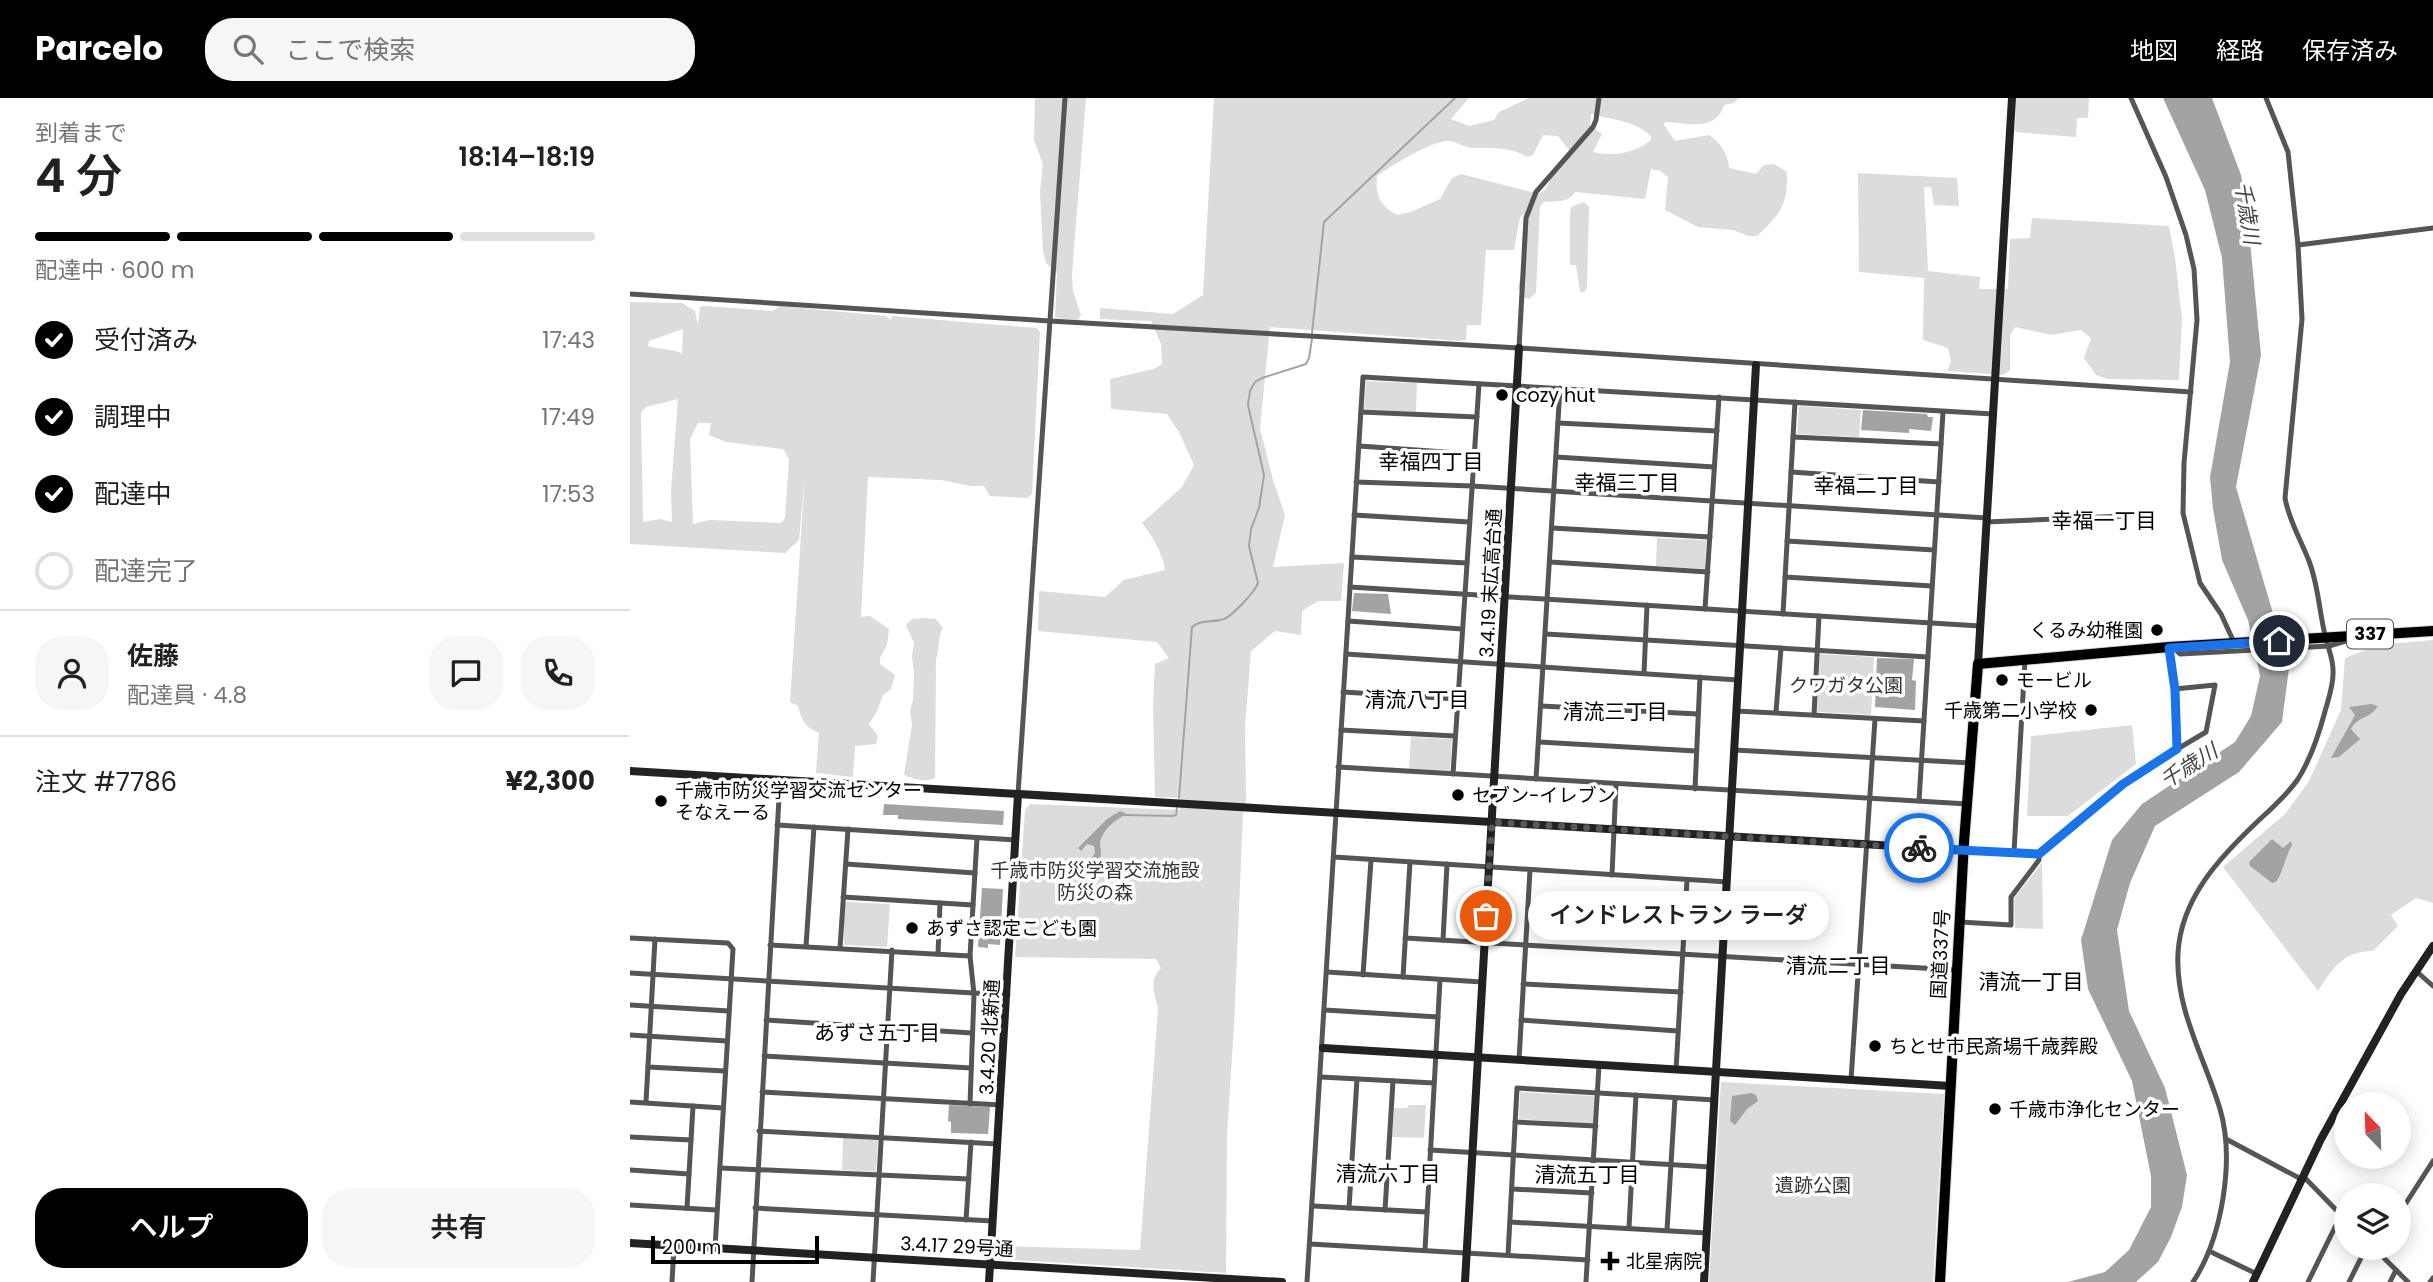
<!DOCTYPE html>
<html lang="ja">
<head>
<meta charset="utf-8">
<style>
  :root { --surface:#fff; --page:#f6f6f6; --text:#202124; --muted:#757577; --line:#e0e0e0; --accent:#000 }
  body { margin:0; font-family:Poppins,"Noto Sans JP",sans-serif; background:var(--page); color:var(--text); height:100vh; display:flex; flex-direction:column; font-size:26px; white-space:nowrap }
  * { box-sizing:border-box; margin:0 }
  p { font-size:23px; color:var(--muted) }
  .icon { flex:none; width:38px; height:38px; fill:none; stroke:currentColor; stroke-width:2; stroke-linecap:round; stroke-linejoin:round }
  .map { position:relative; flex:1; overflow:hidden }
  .details { display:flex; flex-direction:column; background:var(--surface); width:630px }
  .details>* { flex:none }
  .needle { width:46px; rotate:337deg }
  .buttons { position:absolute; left:1704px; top:994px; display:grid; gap:14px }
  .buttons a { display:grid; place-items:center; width:77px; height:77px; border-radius:50%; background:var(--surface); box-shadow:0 4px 18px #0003; font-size:35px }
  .scale { position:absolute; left:21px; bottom:18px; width:168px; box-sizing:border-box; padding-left:7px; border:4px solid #000; border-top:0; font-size:19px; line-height:24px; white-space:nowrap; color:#000; -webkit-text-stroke:5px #fff; paint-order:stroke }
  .pin { position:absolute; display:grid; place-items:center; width:60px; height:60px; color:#fff; margin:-30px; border:4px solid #fff; border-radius:50%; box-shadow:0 2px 7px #0007 }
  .courier { position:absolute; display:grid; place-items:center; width:70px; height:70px; margin:-35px; border:5px solid #1a73e8; border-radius:50%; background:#fff; color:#222; box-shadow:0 2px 9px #0007 }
  .bubble { position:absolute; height:49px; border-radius:24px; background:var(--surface); box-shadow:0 4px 18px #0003; font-size:23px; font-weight:600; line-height:49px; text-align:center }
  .overview em { font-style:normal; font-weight:600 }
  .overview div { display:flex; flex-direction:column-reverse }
  .overview { display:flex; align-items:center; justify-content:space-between; height:119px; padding:0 35px }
  h1 { font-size:46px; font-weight:600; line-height:52px }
  .bar { display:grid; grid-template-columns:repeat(4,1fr); gap:10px 7px; align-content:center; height:84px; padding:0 35px }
  .bar i { height:9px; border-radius:5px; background:var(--line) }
  .bar .current { background:var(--accent) }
  .bar p { grid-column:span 4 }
  .line { display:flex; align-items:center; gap:18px; padding:0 35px; border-top:2px solid var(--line) }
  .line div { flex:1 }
  .round { display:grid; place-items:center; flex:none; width:74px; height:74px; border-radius:28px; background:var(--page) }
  ol { padding:0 35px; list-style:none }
  li { display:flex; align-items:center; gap:21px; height:77px }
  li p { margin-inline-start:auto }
  li .icon { padding:7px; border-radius:50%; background:var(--accent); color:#fff; stroke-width:4 }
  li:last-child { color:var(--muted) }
  li i { width:38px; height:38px; border:4px solid var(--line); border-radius:50% }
  .cta { display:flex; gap:14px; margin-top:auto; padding:14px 35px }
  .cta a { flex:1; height:80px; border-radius:28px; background:var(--accent); color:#fff; font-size:28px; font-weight:600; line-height:80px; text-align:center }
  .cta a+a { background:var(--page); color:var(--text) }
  header { display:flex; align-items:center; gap:42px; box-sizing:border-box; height:98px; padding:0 35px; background:var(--accent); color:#fff }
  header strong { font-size:33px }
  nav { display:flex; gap:38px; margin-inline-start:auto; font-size:24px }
  .search { width:490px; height:63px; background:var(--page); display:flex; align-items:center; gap:18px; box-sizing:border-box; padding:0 24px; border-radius:28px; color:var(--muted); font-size:26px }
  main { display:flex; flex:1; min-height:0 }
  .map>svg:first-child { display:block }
  .green { fill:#dcdcdc; fill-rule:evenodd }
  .water { fill:#a3a3a3 }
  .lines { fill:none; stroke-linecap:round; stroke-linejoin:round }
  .stream { stroke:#a3a3a3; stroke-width:2 }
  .highway-casing { stroke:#dbdbdb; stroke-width:12 }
  .street { stroke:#555; stroke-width:5 }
  .secondary { stroke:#222; stroke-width:8 }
  .highway { stroke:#000; stroke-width:10 }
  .done { stroke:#595959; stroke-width:7; stroke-dasharray:0 12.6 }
  .route { stroke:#1a73e8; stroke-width:9 }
  .poi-dot { fill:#000; stroke:#fff; stroke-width:2.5 }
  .labels { text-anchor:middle; stroke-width:7; stroke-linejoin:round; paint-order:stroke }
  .shield { fill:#fff; stroke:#4c4c4c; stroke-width:2 }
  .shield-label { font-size:18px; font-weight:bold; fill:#000 }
  .poi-label { font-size:19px; fill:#000; stroke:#fff; text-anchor:start }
  .street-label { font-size:19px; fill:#000; stroke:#fff }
  .park-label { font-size:19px; fill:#333; stroke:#fff }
  .water-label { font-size:21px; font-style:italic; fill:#444; stroke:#fff }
  .neighbourhood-label { font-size:21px; fill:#000; stroke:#fff }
</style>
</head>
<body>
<header>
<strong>Parcelo</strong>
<div class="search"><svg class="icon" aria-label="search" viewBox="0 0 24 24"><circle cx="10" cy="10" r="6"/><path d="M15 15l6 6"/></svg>ここで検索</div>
<nav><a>地図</a><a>経路</a><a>保存済み</a></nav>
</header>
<main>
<section class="details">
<div class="overview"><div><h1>4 分</h1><p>到着まで</p></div><em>18:14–18:19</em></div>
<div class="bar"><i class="current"></i><i class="current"></i><i class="current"></i><i></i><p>配達中 · 600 m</p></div>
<ol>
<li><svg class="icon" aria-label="check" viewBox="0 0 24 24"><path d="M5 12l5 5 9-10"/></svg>受付済み<p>17:43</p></li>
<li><svg class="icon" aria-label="check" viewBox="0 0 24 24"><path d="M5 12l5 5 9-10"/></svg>調理中<p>17:49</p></li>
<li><svg class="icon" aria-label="check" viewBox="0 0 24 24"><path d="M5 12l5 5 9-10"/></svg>配達中<p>17:53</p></li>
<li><i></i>配達完了</li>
</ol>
<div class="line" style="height:126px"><a class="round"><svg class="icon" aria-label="person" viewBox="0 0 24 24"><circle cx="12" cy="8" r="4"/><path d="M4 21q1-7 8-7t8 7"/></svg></a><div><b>佐藤</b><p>配達員 · 4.8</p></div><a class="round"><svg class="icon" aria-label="chat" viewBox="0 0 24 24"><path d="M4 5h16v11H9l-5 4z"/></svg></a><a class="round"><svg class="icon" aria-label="phone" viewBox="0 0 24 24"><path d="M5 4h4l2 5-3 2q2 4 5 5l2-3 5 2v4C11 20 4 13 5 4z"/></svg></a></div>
<div class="line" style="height:91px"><div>注文 #7786</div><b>¥2,300</b></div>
<div class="cta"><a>ヘルプ</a><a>共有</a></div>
</section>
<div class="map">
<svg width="1803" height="1184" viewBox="0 0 1803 1184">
  <rect width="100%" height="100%" fill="#fff"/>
  <!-- green -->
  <g class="green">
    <path d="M405,0H456L442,176L443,193L451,217L448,222L425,220L427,175L416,165L413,154L410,93L413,66L404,42Z"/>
    <path d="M584,0H839L821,21L839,28L864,22L869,14L899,0H1109L1104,5L1094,7C1086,34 1058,25 1035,24L1034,27L1045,43L1079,37C1091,45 1098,56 1099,70L1126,76L1134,67L1144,66L1157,74C1158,108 1150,116 1127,138H1119L1103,132L1068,129L1035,112L1038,79L1030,73L1021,71L1015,101L945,94C939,105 926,103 914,104L910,108L906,195L899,201L895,200L888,190L896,150L894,116L890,119L884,152H856L851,227H837L836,242L829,243L640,229L630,330L643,382L655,417L643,469L714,465L711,503H688L672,513L671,537L645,533L621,553L615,629L616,702L613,717L604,927L597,1038L596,1175L370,1161L372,1148L510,1152L528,910C524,895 519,882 531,870L526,861L385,859L395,712L400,706L550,712L551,700L525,699L523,607L525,566L539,560L527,544L408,533L409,493L475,499L494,482L535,472C532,454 523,439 512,425L552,389L564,367L549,334L537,316L481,311L480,281L524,271L532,266L531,246L521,223L470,221V210L543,216L573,197ZM961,16C982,22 1004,22 1021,38V42C1006,55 982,59 963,54L972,36L960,27ZM913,37L928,38L942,56L923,76L916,91L909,96L831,76L822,80L810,101L781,114L767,117C750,108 745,97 747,78C759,69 804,41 819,43C828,44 835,50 844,50C863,50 881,49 897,59L903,57Z"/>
    <path d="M1386,0H1459L1458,20H1447L1446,39L1385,34Z"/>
    <path d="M1228,75L1327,80L1329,108L1304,107L1301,89H1294L1298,173L1350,179L1349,191H1378L1380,141L1400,140L1402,120L1539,128L1545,160L1552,221L1549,282L1477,281L1466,277L1454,260L1461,240L1451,232L1421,237L1385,229L1380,238V272L1373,277L1317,273L1321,264L1318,250L1293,242L1294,180L1229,174Z"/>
    <path d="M954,104L959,109L957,190L954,194H950L946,167H940V117L941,109Z"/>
    <path d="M0,204L52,205L65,213L68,227L70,209L74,208L143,213L149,208L256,218L261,222L262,218L407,230L410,234L402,396L397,400L360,398L354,388H341L311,382L238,379L231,519L240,518L259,531L257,547L250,560V566L265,577L261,591L253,597L247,613L239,626L248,638L246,646L225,648L223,679L186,675L189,635C175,629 172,623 168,608L160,604L175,376L169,442L155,455L0,446ZM53,231L52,256C43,250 29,252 18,248L19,243ZM48,301L41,392L42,424L30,421L13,424L11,315L16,309ZM68,325H81L79,337L96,344L153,351L159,361L155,420L151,425L80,422L63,426L60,341Z"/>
    <path d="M736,283L787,285L786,314L734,311Z"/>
    <path d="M1169,308L1231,312L1229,339L1167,336Z"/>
    <path d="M1027,440L1076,442L1075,471L1026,468Z"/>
    <path d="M295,520L306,521L313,530C307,539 310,550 306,561L305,680C295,685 283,681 274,677L282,627L280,613L283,602L284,575L282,558L284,545L276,527L282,521Z"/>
    <path d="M1803,542V805L1786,800L1761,817L1768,828L1743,853C1713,853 1702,871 1688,893L1593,769L1655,716L1679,683L1711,612L1715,560L1748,547Z"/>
    <path d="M1190,556L1244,559L1241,617L1187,614Z"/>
    <path d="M1502,627L1506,666L1438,718H1397L1401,638Z"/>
    <path d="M781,639L822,641L820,673L779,671Z"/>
    <path d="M1412,765L1413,831L1385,830L1384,800Z"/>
    <path d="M217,804L260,806L257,849L214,847V806Z"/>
    <path d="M1091,984L1314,996L1303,1184H1079Z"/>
    <path d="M890,994L965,998L963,1026L889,1021Z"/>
    <path d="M779,1007H796L794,1040L762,1039L764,1010H777Z"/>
    <path d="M213,1040L248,1042L246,1074L212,1072Z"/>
  </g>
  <!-- water -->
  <g class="water">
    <path d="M1533,0H1582L1611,77L1617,112L1631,257L1606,389L1659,570L1652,624L1609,674L1525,728L1500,785L1487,832L1499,913L1535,990L1557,1077L1552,1109L1541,1139L1528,1164L1506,1184H1438L1475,1174L1499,1152L1521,1109V1078L1502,983L1458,891L1451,842L1469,784L1482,742L1512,706L1605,644L1621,618L1630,578L1618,522L1592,462L1583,411L1580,379L1600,264L1592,160L1575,92Z"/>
    <path d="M1233,312L1297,316L1298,319H1303L1301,333L1279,331V335L1231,332Z"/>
    <path d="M724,495L758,496L761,516L722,513Z"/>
    <path d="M1247,560L1284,561L1282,582L1286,583L1285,612L1245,609Z"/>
    <path d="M1741,606L1748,608C1741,620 1727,619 1721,631L1730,641L1709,659L1701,660L1725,617L1719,609Z"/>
    <path d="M254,706L374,713L373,727L268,721V717H253Z"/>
    <path d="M490,713L497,716C485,722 474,730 470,744C470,747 471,754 471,756C469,770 456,774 444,771L445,766L458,765L465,755L464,748L457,746L451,753L448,750L477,721Z"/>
    <path d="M1642,741L1653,750L1661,743L1662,747C1655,759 1654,772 1646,784L1642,785L1620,768L1619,764Z"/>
    <path d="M352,790L373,791L370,847L358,846V850L348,849Z"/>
    <path d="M1121,995L1126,997L1128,1003L1117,1011L1105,1027L1100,1023L1102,998Z"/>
    <path d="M319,1007L360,1009L358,1036L321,1035V1024L318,1023Z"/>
  </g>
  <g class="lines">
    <!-- stream -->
    <g class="stream">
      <path d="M682,235L694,124L825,0"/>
      <path d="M549,700L562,529C572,521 582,525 594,521C602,518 625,494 628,485L619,448L621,431L629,410L634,377L618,307L620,293L625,284L632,280L676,266L679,260L682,241"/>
      <path d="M494,717L542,718L546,717L547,710"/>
    </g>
    <!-- highway casing -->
    <g class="highway-casing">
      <path id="highway" d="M1310,1184L1334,744L1348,566L1539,549L1803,533"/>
    </g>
    <!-- street -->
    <g class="street">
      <path d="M1501,0L1536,79L1556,137L1564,171L1567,222L1554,365L1553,415L1570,485L1591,516L1602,540"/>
      <path d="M1668,147L1803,130"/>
      <path d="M0,196L420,223L889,250L1561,294"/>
      <path d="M889,250L896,120L906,94L963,29L966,22L969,0"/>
      <path d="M731,314L847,319"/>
      <path d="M928,325L1087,333"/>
      <path d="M1163,339L1311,346"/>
      <path d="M729,348L844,356"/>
      <path d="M926,359L1084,369"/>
      <path d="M1161,374L1309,384"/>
      <path d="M726,384L842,388L1357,420"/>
      <path d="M724,417L839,424"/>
      <path d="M1356,424L1493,418"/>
      <path d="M922,430L1080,439"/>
      <path d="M1157,443L1304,452"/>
      <path d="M722,459L837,465"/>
      <path d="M920,464L1078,474"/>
      <path d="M1155,479L1302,488"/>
      <path d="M720,489L1350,528"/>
      <path d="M1075,511L1089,299"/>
      <path d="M1153,516L1165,304"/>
      <path d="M718,523L832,531"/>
      <path d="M916,536L1298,559"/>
      <path d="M1539,549L1545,591L1547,651"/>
      <path d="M1545,551L1550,556L1699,548L1719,542"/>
      <path d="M716,556L1108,582"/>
      <path d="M1014,575L1017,507"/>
      <path d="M713,594L828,601"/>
      <path d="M911,608L1068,616"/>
      <path d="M1106,613L1294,623"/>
      <path d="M1146,614L1151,550"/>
      <path d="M1184,617L1189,518"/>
      <path d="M711,632L825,638"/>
      <path d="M909,644L1066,653"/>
      <path d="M1104,652L1341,665"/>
      <path d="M708,669L1338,706"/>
      <path d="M823,676L849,286"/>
      <path d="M906,681L930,290"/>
      <path d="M1065,691L1070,579"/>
      <path d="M388,696L435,0"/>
      <path d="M1289,703L1313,314"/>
      <path d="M147,727L386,742"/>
      <path d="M1333,752L1409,756L1507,675L1576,634L1585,587L1545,591"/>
      <path d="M1384,754L1395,562"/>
      <path d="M704,759L1098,784"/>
      <path d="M216,766L345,775"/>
      <path d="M982,777L986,686"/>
      <path d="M213,799L343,807"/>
      <path d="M898,810L1055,819"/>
      <path d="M1330,824L1381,827V799L1409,762V756"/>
      <path d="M0,840L98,845L103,851L85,1150"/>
      <path d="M775,840L1327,872"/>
      <path d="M813,842L817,766"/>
      <path d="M140,847L340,858"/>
      <path d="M176,848L184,729"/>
      <path d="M210,850L218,731"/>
      <path d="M308,856L310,805"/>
      <path d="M1786,873L1803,888"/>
      <path d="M697,874L852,884"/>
      <path d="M0,875L378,897"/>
      <path d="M733,877L741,762"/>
      <path d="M773,879L780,764"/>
      <path d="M893,886L1051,894"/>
      <path d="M0,907L99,913"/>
      <path d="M695,912L808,919"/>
      <path d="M136,922L342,935"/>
      <path d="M891,922L1048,933"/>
      <path d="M0,937L97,943"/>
      <path d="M134,958L341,970"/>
      <path d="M889,962L900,772"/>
      <path d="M18,969L95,973"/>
      <path d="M1046,972L1057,782"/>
      <path d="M691,979L804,985"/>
      <path d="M1221,982L1245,621"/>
      <path d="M132,994L371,1007"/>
      <path d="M0,1004L93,1010"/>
      <path d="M16,1004L25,841"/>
      <path d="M340,1006L344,896L340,858L347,740"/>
      <path d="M885,1024L966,1028"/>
      <path d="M129,1033L368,1046"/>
      <path d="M0,1039L61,1042"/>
      <path d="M1596,1041L1671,1081"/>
      <path d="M800,1052L1081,1069"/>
      <path d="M90,1070L339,1081"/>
      <path d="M0,1072L59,1076"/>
      <path d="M1673,1078L1717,1123"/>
      <path d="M882,1091L962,1095"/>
      <path d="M0,1107L87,1112"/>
      <path d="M683,1108L797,1114"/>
      <path d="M57,1110L63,1008"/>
      <path d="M125,1110L363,1123"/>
      <path d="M719,1110L727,981"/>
      <path d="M755,1112L763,983"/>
      <path d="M1769,1116L1803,1063"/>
      <path d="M336,1122L341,1044"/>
      <path d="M880,1124L1077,1135"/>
      <path d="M999,1130L1006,997"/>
      <path d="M1037,1132L1045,1000"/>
      <path d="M680,1146L958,1162"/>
      <path d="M1744,1150L1778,1184"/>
      <path d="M795,1152L810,882"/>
      <path d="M1579,1153L1627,1176"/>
      <path d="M878,1157L887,990L1085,1002"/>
      <path d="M42,1184L44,1148"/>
      <path d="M122,1184L150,682"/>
      <path d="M243,1184L262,852"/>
      <path d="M677,1184L733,279L1363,316"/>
      <path d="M956,1184L969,967"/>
      <path d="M1563,1184C1592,1140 1605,1062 1590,1011C1574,958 1545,911 1548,855C1551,800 1590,759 1628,723C1642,710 1657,697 1668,681C1680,662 1688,639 1694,617C1697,605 1703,590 1703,576C1704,563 1699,553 1696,541C1689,515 1689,489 1679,463C1671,442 1659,423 1655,400L1672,221L1668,147L1658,54L1636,0"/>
      <path d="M1678,1184L1711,1117"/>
      <path d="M1719,1184L1736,1150"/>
      <path d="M1760,1184L1766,1172"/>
      <path d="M1800,1184L1803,1180"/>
    </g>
    <!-- secondary -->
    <g class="secondary">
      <path d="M1348,566L1382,0"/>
      <path d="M0,673L1333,752"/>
      <path d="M693,950L1321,988"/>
      <path d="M0,1145L652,1184"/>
      <path d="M359,1184L388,696"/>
      <path d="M835,1184L889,250"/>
      <path d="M1074,1184L1126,267"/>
      <path d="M1623,1184L1691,1041L1771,896L1803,848"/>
    </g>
    <!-- highway -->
    <use href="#highway" class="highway"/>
  </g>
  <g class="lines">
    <!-- done -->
    <path class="done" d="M856,818L862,724L1289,750"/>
    <!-- route -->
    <path class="route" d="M1289,750L1409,756L1493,686L1547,651L1545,592L1539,550L1649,543"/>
  </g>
  <!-- markers -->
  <g class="poi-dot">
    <circle cx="872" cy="297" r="7"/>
    <circle cx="1527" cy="532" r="7"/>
    <circle cx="1372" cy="582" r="7"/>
    <circle cx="1461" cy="612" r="7"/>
    <circle cx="828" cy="697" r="7"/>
    <circle cx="31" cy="703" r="7"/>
    <circle cx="282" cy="830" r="7"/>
    <circle cx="1245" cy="948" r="7"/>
    <circle cx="1365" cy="1011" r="7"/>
    <path d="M976.5 1152.5h7v7h7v7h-7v7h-7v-7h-7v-7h7z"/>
  </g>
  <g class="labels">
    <!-- shield labels -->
    <rect class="shield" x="1717" y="521.5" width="46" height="29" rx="5"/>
    <g class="shield-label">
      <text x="1740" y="542">337</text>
    </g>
    <!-- poi labels -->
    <g class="poi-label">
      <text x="886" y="304">cozy hut</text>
      <text x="1513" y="539" text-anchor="end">くるみ幼稚園</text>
      <text x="1386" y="589">モービル</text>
      <text x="1447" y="619" text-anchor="end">千歳第二小学校</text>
      <text x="45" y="699">千歳市防災学習交流センター<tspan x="45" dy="22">そなえーる</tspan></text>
      <text x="842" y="704">セブン-イレブン</text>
      <text x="296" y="837">あずさ認定こども園</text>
      <text x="1259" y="955">ちとせ市民斎場千歳葬殿</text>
      <text x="1379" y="1018">千歳市浄化センター</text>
      <text x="996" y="1170">北星病院</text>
    </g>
    <!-- street labels -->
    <g class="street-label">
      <text transform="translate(860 485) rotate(-87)" y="7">3.4.19 末広高台通</text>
      <text transform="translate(1310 856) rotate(-87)" y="7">国道337号</text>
      <text transform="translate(359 939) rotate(-87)" y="7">3.4.20 北新通</text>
      <text transform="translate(327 1148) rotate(3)" y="7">3.4.17 29号通</text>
    </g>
    <!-- park labels -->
    <g class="park-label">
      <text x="1216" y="594">クワガタ公園</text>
      <text x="465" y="779">千歳市防災学習交流施設<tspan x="465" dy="22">防災の森</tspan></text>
      <text x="1183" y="1094">遺跡公園</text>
    </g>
    <!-- water labels -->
    <g class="water-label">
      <text transform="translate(1617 115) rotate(81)" y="7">千歳川</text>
      <text transform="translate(1559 668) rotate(-32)" y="7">千歳川</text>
    </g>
    <!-- neighbourhood labels -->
    <g class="neighbourhood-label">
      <text x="801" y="371">幸福四丁目</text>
      <text x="997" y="392">幸福三丁目</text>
      <text x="1236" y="395">幸福二丁目</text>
      <text x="1474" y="430">幸福一丁目</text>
      <text x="787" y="609">清流八丁目</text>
      <text x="985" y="621">清流三丁目</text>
      <text x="1208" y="875">清流二丁目</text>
      <text x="1401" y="891">清流一丁目</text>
      <text x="247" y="942">あずさ五丁目</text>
      <text x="758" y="1083">清流六丁目</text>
      <text x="957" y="1084">清流五丁目</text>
    </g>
  </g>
</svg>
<div class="buttons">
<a><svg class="needle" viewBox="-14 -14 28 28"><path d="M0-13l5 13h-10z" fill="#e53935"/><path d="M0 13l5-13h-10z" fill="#757577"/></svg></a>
<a><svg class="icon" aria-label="layers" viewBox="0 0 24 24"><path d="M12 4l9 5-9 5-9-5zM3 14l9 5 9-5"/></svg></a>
</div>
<div class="scale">200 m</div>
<div class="pin" style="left:856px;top:818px;background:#ea580c"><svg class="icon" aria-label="bag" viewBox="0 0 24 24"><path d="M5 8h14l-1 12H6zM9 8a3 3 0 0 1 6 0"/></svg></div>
<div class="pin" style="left:1649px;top:543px;background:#1f2937"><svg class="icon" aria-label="home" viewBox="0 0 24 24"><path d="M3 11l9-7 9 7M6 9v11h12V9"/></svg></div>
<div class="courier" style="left:1289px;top:750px"><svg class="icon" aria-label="bike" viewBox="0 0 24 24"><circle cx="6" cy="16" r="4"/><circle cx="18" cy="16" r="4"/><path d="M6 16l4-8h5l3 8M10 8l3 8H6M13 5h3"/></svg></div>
<div class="bubble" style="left:898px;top:793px;width:301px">インドレストラン ラーダ</div>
</div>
</main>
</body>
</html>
